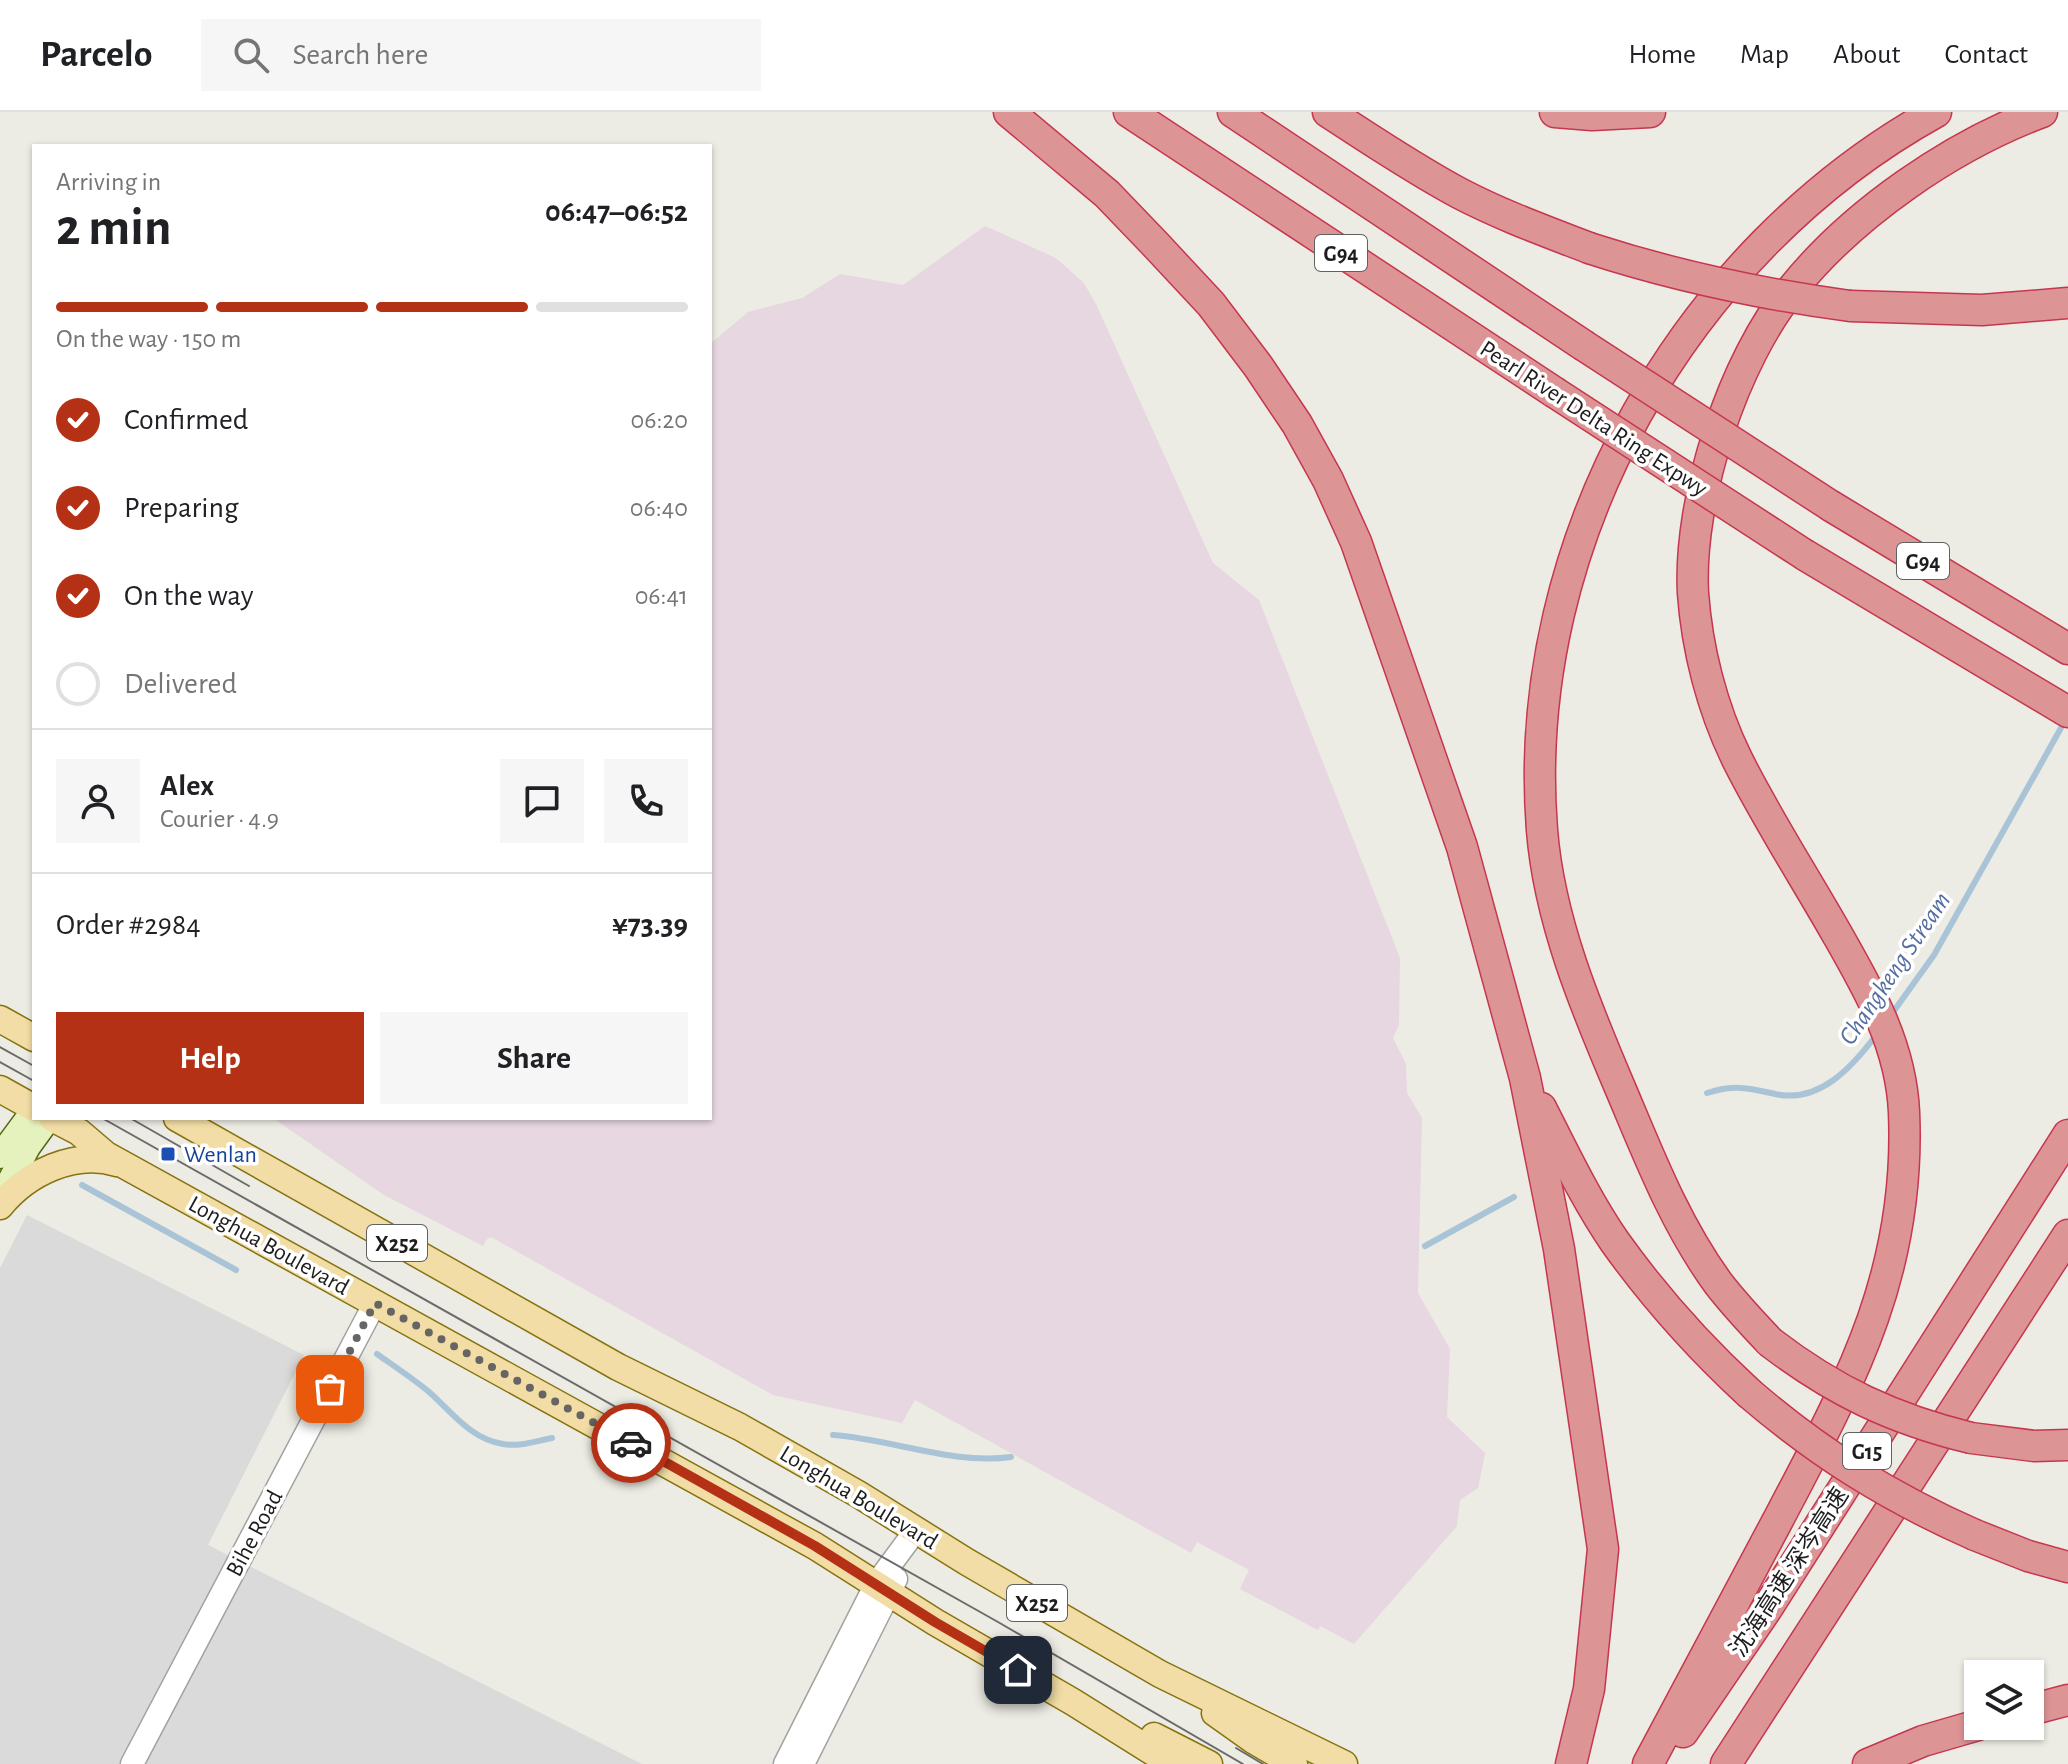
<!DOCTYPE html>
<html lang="en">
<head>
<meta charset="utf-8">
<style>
  :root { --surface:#fff; --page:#f6f6f6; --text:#202124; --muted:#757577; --line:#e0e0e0; --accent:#b53115 }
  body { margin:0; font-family:"Alegreya Sans","Noto Sans SC",sans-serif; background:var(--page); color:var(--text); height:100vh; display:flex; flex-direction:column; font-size:30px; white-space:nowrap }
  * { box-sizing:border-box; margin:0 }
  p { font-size:26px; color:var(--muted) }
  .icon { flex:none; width:44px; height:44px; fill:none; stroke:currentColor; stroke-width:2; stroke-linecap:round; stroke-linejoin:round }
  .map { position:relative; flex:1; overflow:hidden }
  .sheet { position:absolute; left:32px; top:32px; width:680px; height:976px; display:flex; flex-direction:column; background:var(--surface); border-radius:0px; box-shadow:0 2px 6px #0004 }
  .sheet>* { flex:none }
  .buttons { position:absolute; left:1964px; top:1548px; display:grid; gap:16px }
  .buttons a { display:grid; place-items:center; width:80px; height:80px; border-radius:0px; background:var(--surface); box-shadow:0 2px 6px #0004; font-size:40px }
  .pin { position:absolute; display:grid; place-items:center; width:68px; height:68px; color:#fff; margin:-34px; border-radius:16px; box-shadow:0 4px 12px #0006 }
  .courier { position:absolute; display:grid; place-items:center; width:80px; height:80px; margin:-40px; border:6px solid #b53115; border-radius:50%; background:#fff; color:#222; box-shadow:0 2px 10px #0007 }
  .headline em { font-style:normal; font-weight:700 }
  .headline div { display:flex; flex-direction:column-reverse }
  .headline { display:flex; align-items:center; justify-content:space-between; height:136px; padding:0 24px }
  h1 { font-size:52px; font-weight:700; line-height:60px }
  .bar { display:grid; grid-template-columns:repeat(4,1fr); gap:12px 8px; align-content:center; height:96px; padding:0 24px }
  .bar i { height:10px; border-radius:6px; background:var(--line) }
  .bar .current { background:var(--accent) }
  .bar p { grid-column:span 4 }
  .line { display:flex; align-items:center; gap:20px; padding:0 24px; border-top:2px solid var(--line) }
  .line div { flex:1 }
  .round { display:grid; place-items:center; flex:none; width:84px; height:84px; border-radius:0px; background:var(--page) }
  ol { padding:0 24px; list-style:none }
  li { display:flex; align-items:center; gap:24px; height:88px }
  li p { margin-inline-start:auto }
  li .icon { padding:8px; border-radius:50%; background:var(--accent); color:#fff; stroke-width:4 }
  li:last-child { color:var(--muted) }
  li i { width:44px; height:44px; border:4px solid var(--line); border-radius:50% }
  .cta { display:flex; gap:16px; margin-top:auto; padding:16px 24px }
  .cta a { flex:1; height:92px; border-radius:0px; background:var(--accent); color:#fff; font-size:32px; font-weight:700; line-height:92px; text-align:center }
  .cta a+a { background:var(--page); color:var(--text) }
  header { display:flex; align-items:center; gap:48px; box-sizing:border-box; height:112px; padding:0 40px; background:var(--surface); border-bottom:2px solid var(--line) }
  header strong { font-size:38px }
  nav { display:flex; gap:44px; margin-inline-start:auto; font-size:28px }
  .search { width:560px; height:72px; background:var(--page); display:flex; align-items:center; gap:20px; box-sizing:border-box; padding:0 28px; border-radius:0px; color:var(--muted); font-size:30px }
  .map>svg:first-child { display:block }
  .residential { fill:#dbdada }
  .industrial { fill:#e6d7e0 }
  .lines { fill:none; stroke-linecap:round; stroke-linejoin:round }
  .stream { stroke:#a9c4d6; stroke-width:6 }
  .tertiary-casing { stroke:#a1a1a1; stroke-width:25 }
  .secondary-casing { stroke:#506810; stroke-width:27 }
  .primary-casing { stroke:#867310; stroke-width:29 }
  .motorway-casing { stroke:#c6374f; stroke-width:33 }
  .tertiary { stroke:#fff; stroke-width:22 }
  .secondary { stroke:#e6f2bd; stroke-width:24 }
  .primary { stroke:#f1dda5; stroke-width:26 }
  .motorway { stroke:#dd9495; stroke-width:30 }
  .tram { stroke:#6b6b6b; stroke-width:2 }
  .motorway-bridge-casing { stroke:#c6374f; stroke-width:33; stroke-linecap:butt }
  .motorway-bridge { stroke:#dd9495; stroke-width:30 }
  .done { stroke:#666563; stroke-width:8; stroke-dasharray:0 14.4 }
  .route { stroke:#b53115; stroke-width:10 }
  .transit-dot { fill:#1a4fb4; stroke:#fff; stroke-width:3 }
  .labels { text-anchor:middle; stroke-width:7; stroke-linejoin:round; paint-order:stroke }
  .shield { fill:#fff; stroke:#616161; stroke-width:2 }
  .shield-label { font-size:22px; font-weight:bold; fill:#1d1d1d }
  .street-label { font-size:24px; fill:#1d1d1d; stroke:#fff }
  .transit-label { font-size:24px; fill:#164399; stroke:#fff; text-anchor:start }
  .water-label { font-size:26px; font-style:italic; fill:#546ea2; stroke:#fff }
</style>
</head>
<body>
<header>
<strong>Parcelo</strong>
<div class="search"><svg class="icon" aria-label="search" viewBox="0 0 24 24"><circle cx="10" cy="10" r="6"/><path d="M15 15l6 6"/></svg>Search here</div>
<nav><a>Home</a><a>Map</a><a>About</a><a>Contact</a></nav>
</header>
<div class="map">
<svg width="2068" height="1652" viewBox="0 0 2068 1652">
  <rect width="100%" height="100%" fill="#edece4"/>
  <!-- residential -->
  <path class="residential" d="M27,1103L304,1243L208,1433L642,1652H0V1156Z"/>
  <!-- industrial -->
  <path class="industrial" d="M985,114L1056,146L1084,171L1096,192L1213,451L1259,488L1400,846L1399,913L1393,926L1406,952L1407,981L1422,1006L1418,1181L1450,1237L1447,1305L1485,1341L1478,1376L1460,1388L1457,1414L1354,1532L1320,1514L1318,1518L1240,1477L1249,1458L1197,1430L1191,1441L915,1288L902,1311L773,1283L491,1125L487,1127L483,1134L384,1083L273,1006H710V232L748,200L802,186L840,162L903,173Z"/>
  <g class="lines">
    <!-- stream -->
    <g class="stream">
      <path d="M1891,903L1934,843L2066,607"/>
      <path d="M1707,981C1735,972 1747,976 1775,982C1820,992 1853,954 1877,922"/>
      <path d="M82,1073L236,1158"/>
      <path d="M1425,1134L1514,1085"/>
      <path d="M377,1242C394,1254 412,1266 428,1279C451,1299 470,1327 503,1332C520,1335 536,1329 552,1326"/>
      <path d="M833,1323C892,1327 952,1353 1011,1345"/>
    </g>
    <!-- tertiary casing -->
    <g class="tertiary-casing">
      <g id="tertiary">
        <path d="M132,1652L375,1191"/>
        <path d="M785,1652L876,1472L916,1418"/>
        <path d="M803,1652L896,1467"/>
      </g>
    </g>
    <!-- secondary casing -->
    <g class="secondary-casing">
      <g id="secondary">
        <path d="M0,1044L34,998"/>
        <path d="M0,1087L28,1035L49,1006"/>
      </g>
    </g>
    <!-- primary casing -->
    <g class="primary-casing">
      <g id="primary">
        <path d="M0,907L34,926"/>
        <path d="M0,977L34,996"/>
        <path d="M52,1006L79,1020L106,1043L815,1434L935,1510L1073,1590L1172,1652"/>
        <path d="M177,1006L618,1255L740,1315L858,1382L967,1450L1160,1562L1344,1652"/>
        <path d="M0,1094C27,1061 74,1038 117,1051"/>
        <path d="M1215,1601L1253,1628L1294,1652"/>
        <path d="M1154,1624L1209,1652"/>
      </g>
    </g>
    <!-- motorway casing -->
    <g class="motorway-casing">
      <g id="motorway">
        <path d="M1009,0L1107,82L1156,133L1211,192L1258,254L1297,312L1328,368L1356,430L1462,735L1525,966L1559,1137L1603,1437L1589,1577L1571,1652"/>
        <path d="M1129,0L1554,280"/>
        <path d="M1233,0L1583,233"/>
        <path d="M1328,0C1371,28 1414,57 1459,81C1501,103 1545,119 1589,136"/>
        <path d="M1555,0L1592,3L1650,0"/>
        <path d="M1850,194L1982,198L2068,191"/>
        <path d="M1831,394L2068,537"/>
        <path d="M1805,443L2068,600"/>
        <path d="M1541,996C1564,1041 1586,1088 1615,1130C1655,1186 1699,1235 1749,1281"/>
        <path d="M1770,1230C1752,1211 1734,1192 1718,1171C1675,1112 1649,1044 1621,978C1586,896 1549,808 1542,718C1519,429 1685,139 1936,0"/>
        <path d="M1971,1326L2034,1334L2068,1333"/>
        <path d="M1975,1423L2028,1444L2068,1455"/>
        <path d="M2030,1598L2068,1588"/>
        <path d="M1683,1620L1768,1495L2068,1023"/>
        <path d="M1648,1652C1691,1570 1735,1488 1779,1406C1851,1269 1911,1160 1904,1000C1901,933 1869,878 1837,822C1804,764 1767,707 1737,647C1712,596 1697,537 1693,481C1688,387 1733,248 1793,176C1854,101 1951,34 2042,0"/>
        <path d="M1726,1652L2068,1123"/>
        <path d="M1868,1652L1923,1629L1978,1613"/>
      </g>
    </g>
    <!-- tertiary -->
    <use href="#tertiary" class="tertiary"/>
    <!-- secondary -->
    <use href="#secondary" class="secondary"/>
    <!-- primary -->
    <use href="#primary" class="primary"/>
    <!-- motorway -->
    <use href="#motorway" class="motorway"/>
    <!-- tram -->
    <g class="tram">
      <path d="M0,935L34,954"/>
      <path d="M0,950L34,969"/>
      <path d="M102,1006L998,1510L1243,1652"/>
      <path d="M130,1006L249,1074"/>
      <path d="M1236,1636L1263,1652"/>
    </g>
    <!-- motorway-bridge casing -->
    <g class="motorway-bridge-casing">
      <g id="motorway-bridge">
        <path d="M1589,136C1675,164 1760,182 1850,194"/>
        <path d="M1583,233L1831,394"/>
        <path d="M1554,280L1805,443"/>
        <path d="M1770,1230C1834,1279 1893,1307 1971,1326"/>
        <path d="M1749,1281C1820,1342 1889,1385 1975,1423"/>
      </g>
    </g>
    <!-- motorway-bridge -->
    <use href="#motorway-bridge" class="motorway-bridge"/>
  </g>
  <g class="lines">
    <!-- done -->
    <path class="done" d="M330,1277L375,1191L631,1331"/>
    <!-- route -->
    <path class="route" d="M631,1331L815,1434L935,1510L1018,1558"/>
  </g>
  <!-- markers -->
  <rect class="transit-dot" x="160" y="1034" width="16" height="16" rx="4"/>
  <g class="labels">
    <!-- shield labels -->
    <g class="shield">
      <rect x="1315" y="123" width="52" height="36" rx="6"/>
      <rect x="1897" y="431" width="52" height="36" rx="6"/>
      <rect x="367" y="1113" width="60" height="36" rx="6"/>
      <rect x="1843" y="1321" width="48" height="36" rx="6"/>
      <rect x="1007" y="1473" width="60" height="36" rx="6"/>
    </g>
    <g class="shield-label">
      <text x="1341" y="149">G94</text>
      <text x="1923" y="457">G94</text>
      <text x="397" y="1139">X252</text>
      <text x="1867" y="1347">G15</text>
      <text x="1037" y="1499">X252</text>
    </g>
    <!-- street labels -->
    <g class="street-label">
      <text transform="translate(1594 306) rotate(33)" y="8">Pearl River Delta Ring Expwy</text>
      <text transform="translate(269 1133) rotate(29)" y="8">Longhua Boulevard</text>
      <text transform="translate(859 1385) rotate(31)" y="8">Longhua Boulevard</text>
      <text transform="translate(254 1421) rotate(-62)" y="8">Bihe Road</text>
      <text transform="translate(1789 1460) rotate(-57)" y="8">沈海高速 深岑高速</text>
    </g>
    <!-- transit labels -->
    <g class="transit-label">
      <text x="184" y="1050">Wenlan</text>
    </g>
    <!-- water labels -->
    <g class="water-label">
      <text transform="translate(1894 856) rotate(-56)" y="9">Changkeng Stream</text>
    </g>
  </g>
</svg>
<div class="buttons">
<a><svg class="icon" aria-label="layers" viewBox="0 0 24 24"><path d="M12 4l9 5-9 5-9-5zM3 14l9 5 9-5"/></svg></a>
</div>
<div class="pin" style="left:330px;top:1277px;background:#ea580c"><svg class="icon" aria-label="bag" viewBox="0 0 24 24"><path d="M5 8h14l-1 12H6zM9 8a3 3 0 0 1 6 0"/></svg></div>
<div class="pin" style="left:1018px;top:1558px;background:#1f2937"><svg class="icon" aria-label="home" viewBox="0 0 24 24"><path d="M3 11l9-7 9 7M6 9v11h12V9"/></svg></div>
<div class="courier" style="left:631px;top:1331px"><svg class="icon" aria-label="car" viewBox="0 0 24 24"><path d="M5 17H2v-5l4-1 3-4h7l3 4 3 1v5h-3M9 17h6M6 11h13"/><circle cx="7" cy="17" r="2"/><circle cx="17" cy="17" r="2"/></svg></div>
<section class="sheet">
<div class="headline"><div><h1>2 min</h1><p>Arriving in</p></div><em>06:47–06:52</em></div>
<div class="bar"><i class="current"></i><i class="current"></i><i class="current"></i><i></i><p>On the way · 150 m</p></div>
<ol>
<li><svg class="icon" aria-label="check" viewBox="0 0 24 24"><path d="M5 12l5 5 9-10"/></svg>Confirmed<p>06:20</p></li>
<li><svg class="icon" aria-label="check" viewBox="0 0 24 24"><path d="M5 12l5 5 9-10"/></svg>Preparing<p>06:40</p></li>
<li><svg class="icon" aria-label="check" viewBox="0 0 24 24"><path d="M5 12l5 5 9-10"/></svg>On the way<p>06:41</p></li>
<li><i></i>Delivered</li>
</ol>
<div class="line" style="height:144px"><a class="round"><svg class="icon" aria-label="person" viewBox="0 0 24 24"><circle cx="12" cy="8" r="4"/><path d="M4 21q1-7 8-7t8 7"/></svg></a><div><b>Alex</b><p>Courier · 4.9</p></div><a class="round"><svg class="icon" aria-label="chat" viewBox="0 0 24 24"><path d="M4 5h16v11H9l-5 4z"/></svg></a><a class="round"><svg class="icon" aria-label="phone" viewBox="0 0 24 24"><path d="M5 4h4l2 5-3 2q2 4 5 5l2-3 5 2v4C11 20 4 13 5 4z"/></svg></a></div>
<div class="line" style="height:104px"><div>Order #2984</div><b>¥73.39</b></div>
<div class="cta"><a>Help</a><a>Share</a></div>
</section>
</div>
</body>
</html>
